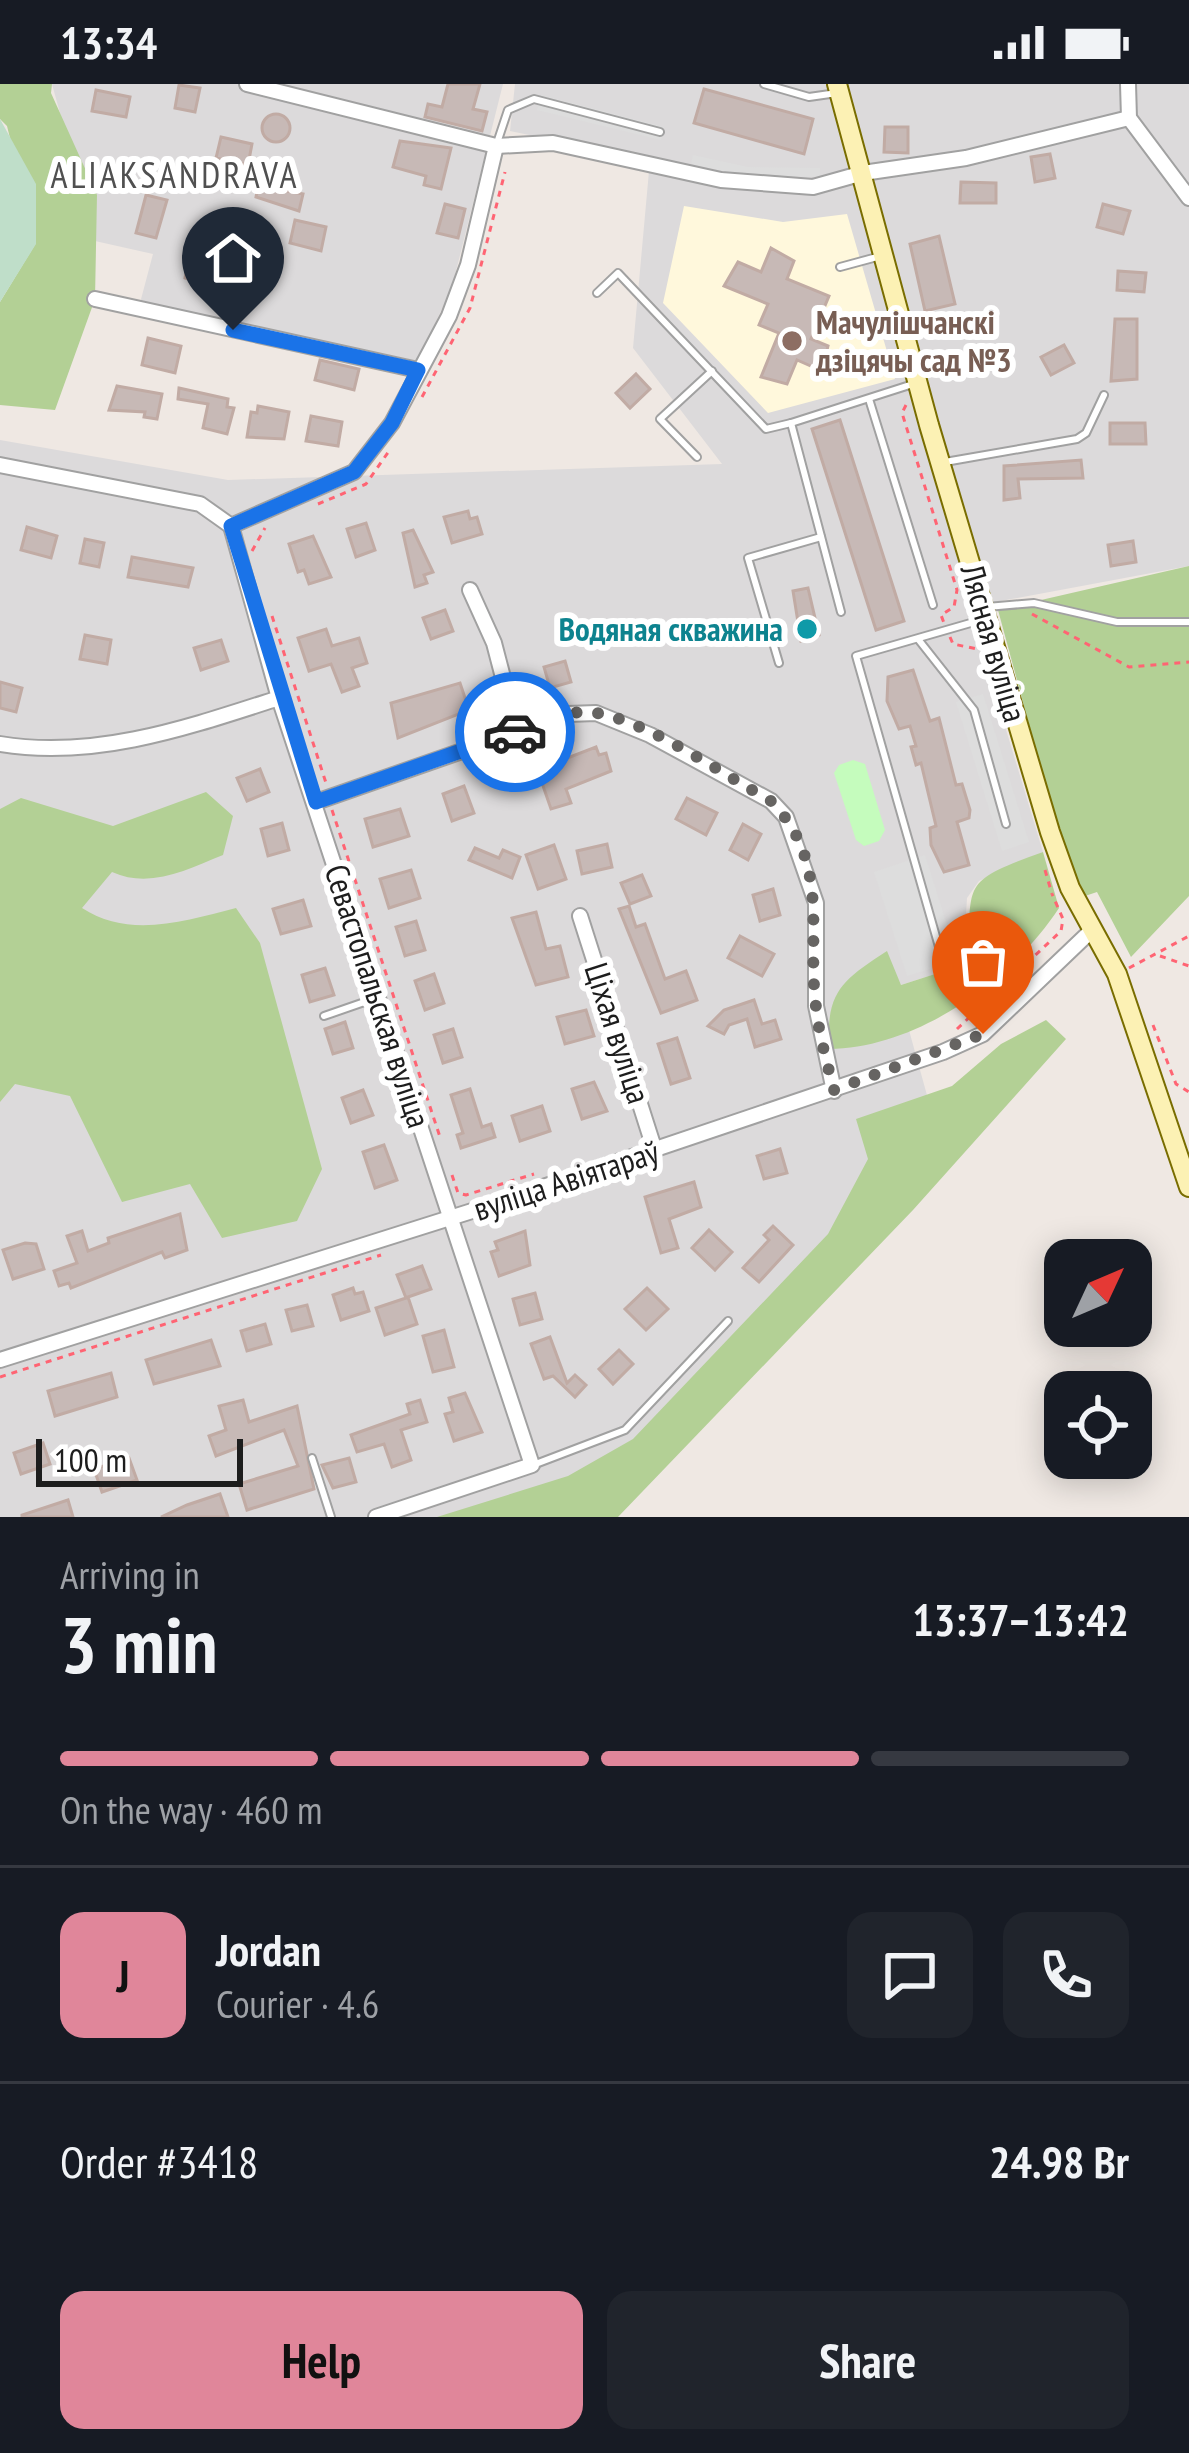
<!DOCTYPE html>
<html lang="en">
<head>
<meta charset="utf-8">
<style>
  :root { --surface:#171b24; --page:#20242c; --text:#f1f3f6; --muted:#9ea1a6; --line:#363941; --accent:#e0869a }
  body { margin:0; font-family:"PT Sans Narrow",sans-serif; background:var(--page); color:var(--text); height:100vh; display:flex; flex-direction:column; font-size:45px; white-space:nowrap }
  * { box-sizing:border-box; margin:0 }
  p { font-size:39px; color:var(--muted) }
  .icon { flex:none; width:66px; height:66px; fill:none; stroke:currentColor; stroke-width:2; stroke-linecap:round; stroke-linejoin:round }
  .map { position:relative; height:1433px; overflow:hidden }
  .sheet { display:flex; flex-direction:column; background:var(--surface); flex:1 }
  .sheet>* { flex:none }
  .needle { width:78px; rotate:46deg }
  .fabs { position:absolute; left:1044px; top:1155px; display:grid; gap:24px }
  .fabs a { display:grid; place-items:center; width:108px; height:108px; border-radius:24px; background:var(--surface); box-shadow:0 6px 30px #0003; font-size:60px }
  .scale { position:absolute; left:36px; bottom:30px; width:207px; box-sizing:border-box; padding-left:12px; border:6px solid #1d1d1d; border-top:0; font-size:33px; line-height:42px; white-space:nowrap; color:#1d1d1d; -webkit-text-stroke:9px #fff; paint-order:stroke }
  .pin { position:absolute; display:grid; place-items:center; width:102px; height:102px; color:#fff; margin:-123px -51px; border-radius:50% 50% 50% 0; rotate:-45deg; box-shadow:0 0 12px #0007 }
  .pin .icon { rotate:45deg }
  .courier { position:absolute; display:grid; place-items:center; width:120px; height:120px; margin:-60px; border:9px solid #1a73e8; border-radius:50%; background:#fff; color:#222; box-shadow:0 3px 15px #0007 }
  .summary em { font-style:normal; font-weight:600 }
  .summary div { display:flex; flex-direction:column-reverse }
  .summary { display:flex; align-items:center; justify-content:space-between; height:204px; padding:0 60px }
  h1 { font-size:78px; font-weight:600; line-height:90px }
  .bar { display:grid; grid-template-columns:repeat(4,1fr); gap:18px 12px; align-content:center; height:144px; padding:0 60px }
  .bar i { height:15px; border-radius:9px; background:var(--line) }
  .bar .current { background:var(--accent) }
  .bar p { grid-column:span 4 }
  .line { display:flex; align-items:center; gap:30px; padding:0 60px; border-top:3px solid var(--line) }
  .line div { flex:1 }
  .round { display:grid; place-items:center; flex:none; width:126px; height:126px; border-radius:24px; background:var(--page) }
  .button { display:flex; gap:24px; margin-top:auto; padding:24px 60px }
  .button a { flex:1; height:138px; border-radius:24px; background:var(--accent); color:#111; font-size:48px; font-weight:600; line-height:138px; text-align:center }
  .button a+a { background:var(--page); color:var(--text) }
  .status { display:flex; justify-content:space-between; align-items:center; height:84px; padding:0 60px; background:var(--surface); direction:ltr }
  .status svg { height:33px; fill:currentColor }
  .map>svg:first-child { display:block }
  .residential { fill:#dcdadb }
  .education { fill:#fff8dc }
  .forest { fill:#b3d095 }
  .wetland { fill:#bfdec9 }
  .park { fill:#c5fcbd }
  .parking { fill:#ddd }
  .building { fill:#c7b9b6; stroke:#c1aba4; stroke-width:3 }
  .lines { fill:none; stroke-linecap:round; stroke-linejoin:round }
  .lane-casing { stroke:#a1a1a1; stroke-width:10 }
  .street-casing { stroke:#a1a1a1; stroke-width:18 }
  .secondary-casing { stroke:#796d00; stroke-width:22 }
  .path { stroke:#ff6473; stroke-width:3; stroke-dasharray:6 6; stroke-linecap:butt }
  .lane { stroke:#fff; stroke-width:6 }
  .street { stroke:#fff; stroke-width:14 }
  .secondary { stroke:#fcf1b4; stroke-width:18 }
  .done { stroke:#666462; stroke-width:12; stroke-dasharray:0 21.6 }
  .route { stroke:#1a73e8; stroke-width:15 }
  .education-dot { fill:#8d6e63; stroke:#fff; stroke-width:4.5 }
  .culture-dot { fill:#0f9aa8; stroke:#fff; stroke-width:4.5 }
  .labels { text-anchor:middle; stroke-width:12; stroke-linejoin:round; paint-order:stroke }
  .education-label { font-size:33px; font-weight:bold; fill:#785e54; stroke:#fff; text-anchor:start }
  .culture-label { font-size:33px; font-weight:bold; fill:#0d838f; stroke:#fff; text-anchor:end }
  .street-label { font-size:33px; fill:#1d1d1d; stroke:#fff }
  .neighbourhood-label { font-size:36px; letter-spacing:3px; fill:#505050; stroke:#fff }
</style>
</head>
<body>
<div class="status"><b>13:34</b><svg viewBox="0 0 49 12"><path d="M0 12V9h3v3zM5 12V6h3v6zM10 12V3h3v9zM15 12V0h3v12zM26 1h20v11H26zM47 4h2v5h-2z"/></svg></div>
<div class="map">
<svg width="1189" height="1433" viewBox="0 0 1189 1433">
  <rect width="100%" height="100%" fill="#efe8e3"/>
  <!-- residential -->
  <g class="residential">
    <path d="M52,0H503L452,203L418,277L140,219L153,170L95,157Z"/>
    <path d="M515,0H1189V482L969,523L1043,768L979,797L967,814L963,881L901,901L891,881L938,1051L572,1433H0V356L228,396L722,380L633,264L650,76L510,47Z"/>
  </g>
  <!-- education -->
  <path class="education" d="M684,122L783,138L847,130L895,295L768,329L663,219Z"/>
  <!-- forest -->
  <g class="forest">
    <path d="M0,0H52L51,9L97,111L95,215L55,326L0,321V218L36,159L7,42L0,35Z"/>
    <path d="M1189,482V812L1131,873L1097,808L1085,812L1059,751L998,526Z"/>
    <path d="M206,708L233,732L223,771C186,786 150,805 112,788L82,824C129,855 185,837 236,824L260,859L322,1085L297,1137L222,1154L190,1100L122,1118L70,1012L15,1000L0,1018V725L21,714L113,742Z"/>
    <path d="M1043,768L1059,824C1012,896 918,964 829,965C826,908 841,897 887,867L901,901L963,881C979,801 950,801 1043,768Z"/>
    <path d="M1046,936L1066,955L913,1126L618,1433H437L568,1392L633,1355L828,1150L868,1075L856,1035L952,1002L1001,960Z"/>
  </g>
  <!-- wetland -->
  <path class="wetland" d="M0,35L36,100V160L0,218Z"/>
  <!-- park -->
  <path class="park" d="M853,676L865,680L885,746L879,757L864,762L856,756L834,689L839,681Z"/>
  <!-- parking -->
  <g class="parking">
    <path d="M541,11L664,43L661,56L537,26Z"/>
    <path d="M693,71L748,83L820,84V93L743,92L691,80Z"/>
    <path d="M983,610L1029,758L1002,767L956,618Z"/>
    <path d="M925,771L958,876L907,892L874,788Z"/>
  </g>
  <!-- building -->
  <g class="building">
    <path d="M448,0H480L473,25L487,28L482,47L425,33L428,20L442,23Z"/>
    <path d="M179,1L200,4L195,28L175,24Z"/>
    <path d="M704,5L813,35L804,70L694,39Z"/>
    <path d="M96,6L130,13L126,33L92,27Z"/>
    <circle cx="276" cy="44" r="14"/>
    <path d="M885,43H908V69L884,68Z"/>
    <path d="M221,53L252,60L248,81L216,74Z"/>
    <path d="M400,57L451,64L441,105L424,101L426,92L393,83Z"/>
    <path d="M1050,70L1055,94L1035,98L1031,73Z"/>
    <path d="M263,78L287,84L282,106L303,110L299,127L256,113Z"/>
    <path d="M961,98L996,99V119H960Z"/>
    <path d="M146,111L167,116L156,154L136,149Z"/>
    <path d="M445,120L465,125L458,154L437,149Z"/>
    <path d="M1103,120L1130,127L1123,150L1097,143Z"/>
    <path d="M295,136L326,143L321,167L290,159Z"/>
    <path d="M939,152L955,220L925,227L910,160Z"/>
    <path d="M771,164L794,177L787,195L829,212L811,255L828,262L822,287L797,276L787,300L761,293L779,249L759,241L768,220L724,202L738,178L761,188Z"/>
    <path d="M189,172L219,181L215,204L185,194Z"/>
    <path d="M1118,187L1146,189L1144,208L1117,206Z"/>
    <path d="M1115,235H1137V295L1111,297Z"/>
    <path d="M148,254L181,262L175,289L142,281Z"/>
    <path d="M1064,261L1074,279L1051,291L1041,273Z"/>
    <path d="M320,276L359,285L354,306L315,296Z"/>
    <path d="M636,290L650,305L630,324L616,309Z"/>
    <path d="M117,302L162,310L157,335L144,333L145,328L109,326Z"/>
    <path d="M179,304L228,315L227,323L234,324L227,350L203,344L208,320L178,315Z"/>
    <path d="M258,322L289,328L284,355L247,353L251,328L257,329Z"/>
    <path d="M311,332L342,338L338,362L306,357Z"/>
    <path d="M840,336L904,537L876,546L812,345Z"/>
    <path d="M1110,339H1145L1146,360H1110Z"/>
    <path d="M1081,376L1083,394L1018,395L1020,414L1004,416V382Z"/>
    <path d="M468,427L470,435L477,433L482,450L452,459L444,433Z"/>
    <path d="M366,439L375,466L356,473L347,445Z"/>
    <path d="M27,443L57,452L51,474L21,466Z"/>
    <path d="M413,446L433,488L424,491L427,499L415,503L403,449Z"/>
    <path d="M313,452L331,493L309,500L304,486L298,488L289,460Z"/>
    <path d="M85,455L104,459L99,483L80,479Z"/>
    <path d="M1133,457L1136,478L1111,482L1108,461Z"/>
    <path d="M132,473L193,484L188,503L128,493Z"/>
    <path d="M808,504L819,551L801,557L793,507Z"/>
    <path d="M445,526L453,547L431,555L423,534Z"/>
    <path d="M326,545L332,562L359,554L367,579L352,584L359,602L342,608L331,580L309,587L298,554Z"/>
    <path d="M85,551L111,556L107,580L80,575Z"/>
    <path d="M221,556L228,577L201,586L194,564Z"/>
    <path d="M565,577L571,598L550,604L544,583Z"/>
    <path d="M913,586L930,637L939,634L956,701L962,700L970,726L969,734L957,738L969,781L944,788L931,761L930,744L936,742L921,679L916,681L911,663L916,662L910,642L899,645L887,617L888,593Z"/>
    <path d="M0,598L22,604L16,628L0,624Z"/>
    <path d="M460,599L469,626L398,654L391,619Z"/>
    <path d="M596,663L599,671L606,669L611,687L566,705L571,719L551,725L541,696L518,704L511,682L540,672L550,673L552,680Z"/>
    <path d="M260,685L269,708L247,717L237,694Z"/>
    <path d="M464,702L474,729L452,737L443,710Z"/>
    <path d="M687,714L717,729L706,751L676,735Z"/>
    <path d="M400,725L409,752L373,763L365,735Z"/>
    <path d="M282,739L289,766L268,772L261,745Z"/>
    <path d="M743,740L761,750L748,776L730,766Z"/>
    <path d="M607,760L612,783L582,790L577,767Z"/>
    <path d="M554,761L566,795L538,805L526,771Z"/>
    <path d="M475,764L499,774L503,766L520,773L512,794L469,776Z"/>
    <path d="M411,786L420,814L389,824L380,795Z"/>
    <path d="M642,791L651,812L630,820L621,799Z"/>
    <path d="M773,805L780,831L760,837L753,811Z"/>
    <path d="M303,816L311,842L281,850L273,825Z"/>
    <path d="M629,822L636,843L645,840L665,895L686,887L697,916L661,929L619,825Z"/>
    <path d="M536,828L546,865L560,862L568,893L536,901L512,834Z"/>
    <path d="M416,837L425,866L405,872L396,843Z"/>
    <path d="M740,852L774,870L762,892L728,874Z"/>
    <path d="M325,884L334,911L310,918L302,891Z"/>
    <path d="M434,890L444,919L425,926L415,897Z"/>
    <path d="M754,916L762,940L775,936L781,955L755,963L747,935L729,941L724,950L708,942L724,926Z"/>
    <path d="M586,926L594,952L565,960L557,933Z"/>
    <path d="M345,938L353,964L333,970L325,945Z"/>
    <path d="M453,945L462,973L443,979L434,951Z"/>
    <path d="M677,954L690,994L671,1000L658,960Z"/>
    <path d="M594,998L607,1027L582,1035L572,1005Z"/>
    <path d="M470,1005L482,1043L491,1040L495,1053L461,1064L457,1051L463,1049L451,1011Z"/>
    <path d="M363,1006L373,1031L351,1039L342,1014Z"/>
    <path d="M542,1022L550,1047L520,1057L512,1032Z"/>
    <path d="M384,1061L397,1096L375,1104L363,1068Z"/>
    <path d="M780,1065L787,1089L764,1095L757,1072Z"/>
    <path d="M694,1098L701,1123L669,1135L678,1164L661,1169L645,1113Z"/>
    <path d="M180,1130L187,1166L165,1174L162,1168L71,1204L69,1199L59,1202L54,1187L77,1179L67,1152L82,1147L88,1167L109,1159L108,1154Z"/>
    <path d="M773,1142L793,1161L759,1198L743,1184L769,1156L764,1151Z"/>
    <path d="M709,1146L732,1168L715,1186L692,1164Z"/>
    <path d="M525,1147L530,1181L499,1192L491,1168L498,1166L495,1158Z"/>
    <path d="M25,1159L36,1160L44,1185L13,1195L3,1166Z"/>
    <path d="M422,1182L431,1205L408,1213L417,1240L385,1251L376,1224L406,1214L397,1191Z"/>
    <path d="M353,1204L355,1210L363,1208L369,1227L341,1236L333,1211Z"/>
    <path d="M647,1204L668,1225L646,1246L625,1225Z"/>
    <path d="M535,1209L542,1235L520,1241L513,1215Z"/>
    <path d="M307,1221L313,1242L292,1247L286,1226Z"/>
    <path d="M265,1240L271,1260L247,1267L241,1247Z"/>
    <path d="M444,1246L454,1283L433,1288L423,1252Z"/>
    <path d="M550,1253L567,1299L575,1291L586,1301L575,1313L553,1292L544,1295L531,1260Z"/>
    <path d="M211,1256L220,1282L154,1300L146,1276Z"/>
    <path d="M619,1266L633,1280L613,1300L599,1285Z"/>
    <path d="M111,1289L117,1313L55,1332L48,1307Z"/>
    <path d="M465,1309L482,1348L454,1357L445,1330L453,1328L449,1314Z"/>
    <path d="M243,1316L249,1338L297,1322L314,1405L247,1426L239,1400L298,1382L284,1346L216,1372L209,1352L226,1346L219,1322Z"/>
    <path d="M420,1316L427,1338L401,1346L411,1376L392,1383L384,1360L357,1368L351,1351L410,1330L407,1320Z"/>
    <path d="M43,1359L50,1380L21,1390L14,1369Z"/>
    <path d="M129,1374L137,1396L102,1408L94,1385Z"/>
    <path d="M349,1374L356,1398L333,1404L322,1381Z"/>
    <path d="M220,1410L228,1433H161L187,1421Z"/>
    <path d="M68,1416L73,1433H22V1431Z"/>
  </g>
  <g class="lines">
    <!-- lane casing -->
    <g class="lane-casing">
      <g id="lane">
        <path d="M764,0L809,13L837,9"/>
        <path d="M497,59L508,26L534,15L660,48"/>
        <path d="M840,183L877,173"/>
        <path d="M597,209L618,189L766,345L791,339L841,528"/>
        <path d="M869,315L933,521"/>
        <path d="M791,339L916,299"/>
        <path d="M697,373L660,335L712,287"/>
        <path d="M945,378L1077,355L1086,349L1104,311"/>
        <path d="M987,523L1034,519L1117,538H1189"/>
        <path d="M918,555L974,626L1006,740"/>
        <path d="M779,579L748,474L821,453"/>
        <path d="M941,870L856,572L981,536"/>
        <path d="M324,932L376,914"/>
        <path d="M312,1374L331,1433"/>
        <path d="M533,1381L625,1346L728,1237"/>
      </g>
    </g>
    <!-- street casing -->
    <g class="street-casing">
      <g id="street">
        <path d="M247,0L496,62L553,59L721,96L813,103L863,89L966,74L1129,34"/>
        <path d="M1128,0L1129,34L1189,114"/>
        <path d="M95,215L418,286"/>
        <path d="M0,381L200,420L231,442"/>
        <path d="M231,442L279,614L532,1381L376,1433"/>
        <path d="M231,442L354,388L392,339L449,232L468,181L496,62"/>
        <path d="M470,506L494,559L517,647"/>
        <path d="M0,660C95,676 189,643 279,614"/>
        <path d="M316,718L568,630L596,629L650,651L771,717L786,733L816,819V922L834,1007"/>
        <path d="M580,832L655,1067"/>
        <path d="M0,1276L472,1127L943,968L983,950L1093,845"/>
      </g>
    </g>
    <!-- secondary casing -->
    <g class="secondary-casing">
      <path id="secondary" d="M837,0L929,341L1050,748L1070,804L1117,890L1189,1103"/>
    </g>
    <!-- path -->
    <g class="path">
      <path d="M422,313L470,224L505,88"/>
      <path d="M906,321L902,329L957,506L954,523L941,531L944,539"/>
      <path d="M318,420L366,400L389,367"/>
      <path d="M252,467L265,444"/>
      <path d="M1032,530L1129,583L1189,578"/>
      <path d="M272,532L326,699"/>
      <path d="M950,553L953,560L977,565"/>
      <path d="M332,726L440,1053"/>
      <path d="M1045,786L1052,810"/>
      <path d="M1160,872L1189,882"/>
      <path d="M1129,884L1189,852"/>
      <path d="M1153,941L1176,1000L1189,1008"/>
      <path d="M957,945L1061,847L1063,835L1052,810"/>
      <path d="M452,1091L458,1109L466,1111L534,1090"/>
      <path d="M0,1293L381,1171"/>
    </g>
    <!-- lane -->
    <use href="#lane" class="lane"/>
    <!-- street -->
    <use href="#street" class="street"/>
    <!-- secondary -->
    <use href="#secondary" class="secondary"/>
  </g>
  <g class="lines">
    <!-- done -->
    <path class="done" d="M515,648C539,639 569,624 596,629C650,638 722,690 771,717C832,780 806,849 816,923C819,951 827,979 834,1006L983,950"/>
    <!-- route -->
    <path class="route" d="M233,246L418,286L392,339L354,388L231,442L316,718L515,648"/>
  </g>
  <!-- markers -->
  <circle class="education-dot" cx="792" cy="257" r="12"/>
  <circle class="culture-dot" cx="807" cy="545" r="12"/>
  <g class="labels">
    <!-- education labels -->
    <g class="education-label">
      <text x="816" y="250">Мачулішчанскі<tspan x="816" dy="38">дзіцячы сад №3</tspan></text>
    </g>
    <!-- culture labels -->
    <g class="culture-label">
      <text x="783" y="557">Водяная скважина</text>
    </g>
    <!-- street labels -->
    <g class="street-label">
      <text transform="translate(994 559) rotate(74)" y="12">Лясная вуліца</text>
      <text transform="translate(378 912) rotate(72)" y="12">Севастопальская вуліца</text>
      <text transform="translate(618 949) rotate(72)" y="12">Ціхая вуліца</text>
      <text transform="translate(566 1096) rotate(-18)" y="12">вуліца Авіятараў</text>
    </g>
    <!-- neighbourhood labels -->
    <g class="neighbourhood-label">
      <text x="175" y="104">ALIAKSANDRAVA</text>
    </g>
  </g>
</svg>
<div class="fabs">
<a><svg class="needle" viewBox="-14 -14 28 28"><path d="M0-13l5 13h-10z" fill="#e53935"/><path d="M0 13l5-13h-10z" fill="#9ea1a6"/></svg></a>
<a><svg class="icon" aria-label="locate" viewBox="0 0 24 24"><circle cx="12" cy="12" r="6"/><path d="M12 2v4M12 18v4M2 12h4M18 12h4"/></svg></a>
</div>
<div class="scale">100 m</div>
<div class="pin" style="left:983px;top:950px;background:#ea580c"><svg class="icon" aria-label="bag" viewBox="0 0 24 24"><path d="M5 8h14l-1 12H6zM9 8a3 3 0 0 1 6 0"/></svg></div>
<div class="pin" style="left:233px;top:246px;background:#1f2937"><svg class="icon" aria-label="home" viewBox="0 0 24 24"><path d="M3 11l9-7 9 7M6 9v11h12V9"/></svg></div>
<div class="courier" style="left:515px;top:648px"><svg class="icon" aria-label="car" viewBox="0 0 24 24"><path d="M5 17H2v-5l4-1 3-4h7l3 4 3 1v5h-3M9 17h6M6 11h13"/><circle cx="7" cy="17" r="2"/><circle cx="17" cy="17" r="2"/></svg></div>
</div>
<section class="sheet">
<div class="summary"><div><h1>3 min</h1><p>Arriving in</p></div><em>13:37–13:42</em></div>
<div class="bar"><i class="current"></i><i class="current"></i><i class="current"></i><i></i><p>On the way · 460 m</p></div>
<div class="line" style="height:216px"><b class="round" style="background:var(--accent);color:#111">J</b><div><b>Jordan</b><p>Courier · 4.6</p></div><a class="round"><svg class="icon" aria-label="chat" viewBox="0 0 24 24"><path d="M4 5h16v11H9l-5 4z"/></svg></a><a class="round"><svg class="icon" aria-label="phone" viewBox="0 0 24 24"><path d="M5 4h4l2 5-3 2q2 4 5 5l2-3 5 2v4C11 20 4 13 5 4z"/></svg></a></div>
<div class="line" style="height:156px"><div>Order #3418</div><b>24.98 Br</b></div>
<div class="button"><a>Help</a><a>Share</a></div>
</section>
</body>
</html>
